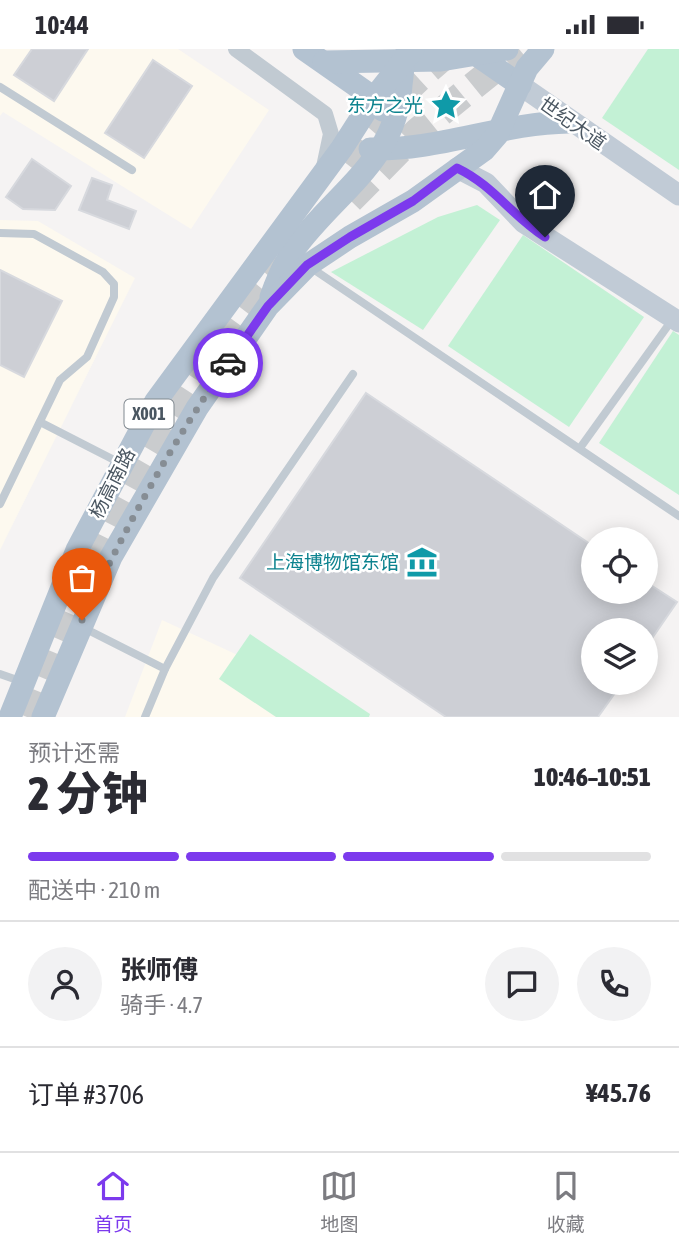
<!DOCTYPE html>
<html lang="zh">
<head>
<meta charset="utf-8">
<style>
  :root { --surface:#fff; --page:#f2f2f3; --text:#2b2b33; --muted:#7c7c81; --line:#e1e1e2; --accent:#7c3aed }
  body { margin:0; font-family:"Asap Condensed","Noto Sans SC",sans-serif; background:var(--page); color:var(--text); height:100vh; display:flex; flex-direction:column; font-size:26px; white-space:nowrap }
  * { box-sizing:border-box; margin:0 }
  p { font-size:23px; color:var(--muted) }
  .icon { flex:none; width:38px; height:38px; fill:none; stroke:currentColor; stroke-width:2; stroke-linecap:round; stroke-linejoin:round }
  .map { position:relative; height:668px; overflow:hidden }
  .panel { display:flex; flex-direction:column; background:var(--surface); flex:1 }
  .panel>* { flex:none }
  .fabs { position:absolute; left:581px; top:478px; display:grid; gap:14px }
  .fabs a { display:grid; place-items:center; width:77px; height:77px; border-radius:50%; background:var(--surface); box-shadow:0 4px 18px #0003; font-size:35px }
  .pin { position:absolute; display:grid; place-items:center; width:60px; height:60px; color:#fff; margin:-72px -30px; border-radius:50% 50% 50% 0; rotate:-45deg; box-shadow:0 0 7px #0007 }
  .pin .icon { rotate:45deg }
  .courier { position:absolute; display:grid; place-items:center; width:70px; height:70px; margin:-35px; border:5px solid #7c3aed; border-radius:50%; background:#fff; color:#222; box-shadow:0 2px 9px #0007 }
  .overview em { font-style:normal; font-weight:800 }
  .overview div { display:flex; flex-direction:column-reverse }
  .overview { display:flex; align-items:center; justify-content:space-between; height:119px; padding:0 28px }
  h1 { font-size:46px; font-weight:800; line-height:52px }
  .bar { display:grid; grid-template-columns:repeat(4,1fr); gap:10px 7px; align-content:center; height:84px; padding:0 28px }
  .bar i { height:9px; border-radius:5px; background:var(--line) }
  .bar .selected { background:var(--accent) }
  .bar p { grid-column:span 4 }
  .line { display:flex; align-items:center; gap:18px; padding:0 28px; border-top:2px solid var(--line) }
  .line div { flex:1 }
  .round { display:grid; place-items:center; flex:none; width:74px; height:74px; border-radius:37px; background:var(--page) }
  .status { display:flex; justify-content:space-between; align-items:center; height:49px; padding:0 35px; background:var(--surface); direction:ltr }
  .status svg { height:19px; fill:currentColor }
  .menu { display:flex; justify-content:space-around; align-items:center; height:98px; border-top:2px solid var(--line); background:var(--surface); font-size:19px; color:var(--muted) }
  .menu a { display:grid; justify-items:center; gap:4px }
  .menu .selected { color:var(--accent) }
  .map>svg:first-child { display:block }
  .commercial { fill:#fdf9ef }
  .green { fill:#c3f1d5 }
  .building { fill:#cdcfd5; stroke:#d7d9de; stroke-width:2 }
  .lines { fill:none; stroke-linecap:round; stroke-linejoin:round }
  .highway-tunnel { stroke:#caccce; stroke-width:28; stroke-dasharray:28 14; stroke-linecap:butt }
  .lane { stroke:#c1cad2; stroke-width:8 }
  .street { stroke:#c1cad2; stroke-width:16 }
  .secondary { stroke:#c1cbd6; stroke-width:21 }
  .primary { stroke:#b3c2d1; stroke-width:23 }
  .done { stroke:#868d94; stroke-width:7; stroke-dasharray:0 12.6 }
  .route { stroke:#7c3aed; stroke-width:9 }
  .labels { text-anchor:middle; stroke-width:5; stroke-linejoin:round; paint-order:stroke }
  .shield { fill:#fff; stroke:#808990; stroke-width:2 }
  .shield-label { font-size:18px; font-weight:bold; fill:#4a5661 }
  .culture-label { font-size:19px; fill:#0d838f; stroke:#fff; text-anchor:end }
  .street-label { font-size:19px; fill:#4a5661; stroke:#fff }
</style>
</head>
<body>
<div class="status"><b>10:44</b><svg viewBox="0 0 49 12"><path d="M0 12V9h3v3zM5 12V6h3v6zM10 12V3h3v9zM15 12V0h3v12zM26 1h20v11H26zM47 4h2v5h-2z"/></svg></div>
<div class="map">
<svg width="679" height="668" viewBox="0 0 679 668">
  <rect width="100%" height="100%" fill="#f5f3f3"/>
  <!-- commercial -->
  <g class="commercial">
    <path d="M0,0H178L269,61L191,180L3,63L0,67Z"/>
    <path d="M0,171L38,172L135,229L0,501Z"/>
    <path d="M162,571L279,625L347,668H125Z"/>
  </g>
  <!-- green -->
  <g class="green">
    <path d="M648,0H679V121L602,69Z"/>
    <path d="M477,156L500,171L423,281L331,223L438,168Z"/>
    <path d="M523,186L644,268L569,378L448,297Z"/>
    <path d="M673,282L679,286V446L599,394Z"/>
    <path d="M250,585L370,665L369,668H276L219,630Z"/>
  </g>
  <!-- building -->
  <g class="building">
    <path d="M32,0H88L54,52L14,26Z"/>
    <path d="M153,11L192,37L144,109L105,84Z"/>
    <path d="M32,110L71,137L55,161L23,160L6,148Z"/>
    <path d="M92,129L112,136L107,151L136,162L129,180L79,161Z"/>
    <path d="M0,221L62,252L24,328L0,316Z"/>
    <path d="M366,344L593,497V542H646V533L677,553L646,598V581H593V634H622L598,668H446L240,529Z"/>
  </g>
  <g class="lines">
    <!-- highway-tunnel -->
    <g class="highway-tunnel">
      <path d="M343,112C375,71 412,32 453,0"/>
      <path d="M350,151L418,82L519,0"/>
      <path d="M27,668C76,542 135,420 213,309C235,278 258,245 285,217"/>
    </g>
    <!-- lane -->
    <g class="lane">
      <path d="M0,38L132,121"/>
      <path d="M0,184L34,185L103,223L114,235V248L87,308L60,331L0,455"/>
      <path d="M310,218L679,467"/>
      <path d="M40,373L122,415"/>
      <path d="M580,399L672,271"/>
      <path d="M82,578L165,620"/>
      <path d="M0,625L23,633"/>
      <path d="M145,668L165,620L213,529L353,325"/>
    </g>
    <!-- street -->
    <path class="street" d="M236,0L325,65L331,85L324,118"/>
    <!-- secondary -->
    <g class="secondary">
      <path d="M520,36L679,146"/>
      <path d="M457,119L486,134L524,174L679,273"/>
    </g>
    <!-- primary -->
    <g class="primary">
      <path d="M304,0L374,49L383,61"/>
      <path d="M471,2L520,36"/>
      <path d="M324,13L441,11L507,0"/>
      <path d="M370,100C438,102 501,74 569,73"/>
      <path d="M271,248C277,231 284,214 295,199C335,144 397,111 401,36C402,27 404,18 402,10"/>
      <path d="M10,668L77,501L156,352L342,99L374,49L413,0"/>
      <path d="M43,668L111,508L197,359L268,257L308,216L350,188L413,152L484,101L497,86L527,19L543,0"/>
    </g>
  </g>
  <g class="lines">
    <!-- done -->
    <path class="done" d="M82,571C124,481 171,395 228,314"/>
    <!-- route -->
    <path class="route" d="M228,314L268,257L307,216L350,188L413,152L457,119C494,137 510,165 545,188"/>
  </g>
  <!-- icons -->
  <defs>
    <g id="sight-bare" transform="scale(2.415)"><path d="M0-6L1.8-2.2L6-1.7L2.9 1.2L3.7 5.4L0 3.3L-3.7 5.4L-2.9 1.2L-6-1.7L-1.8-2.2Z" fill="#0f9aa8" stroke="#fff" stroke-width="2.5" paint-order="stroke"/></g>
    <g id="museum-bare" transform="scale(2.415)"><path d="M0-6L6-3V-2H-6V-3ZM-5-1h2V3h-2ZM-1-1h2V3h-2ZM3-1h2V3H3ZM-6 4H6V6H-6Z" fill="#0f9aa8" stroke="#fff" stroke-width="2.5" paint-order="stroke"/></g>
  </defs>
  <g fill-rule="evenodd">
    <use href="#sight-bare" x="446" y="56"/>
    <use href="#museum-bare" x="422" y="513"/>
  </g>
  <g class="labels">
    <!-- shield labels -->
    <rect class="shield" x="124.5" y="350.5" width="49" height="29" rx="5"/>
    <g class="shield-label">
      <text x="149" y="371">X001</text>
    </g>
    <!-- culture labels -->
    <g class="culture-label">
      <text x="423" y="63">东方之光</text>
      <text x="399" y="520">上海博物馆东馆</text>
    </g>
    <!-- street labels -->
    <g class="street-label">
      <text transform="translate(573 74) rotate(35)" y="7">世纪大道</text>
      <text transform="translate(112 434) rotate(-63)" y="7">杨高南路</text>
    </g>
  </g>
</svg>
<div class="fabs">
<a><svg class="icon" aria-label="locate" viewBox="0 0 24 24"><circle cx="12" cy="12" r="6"/><path d="M12 2v4M12 18v4M2 12h4M18 12h4"/></svg></a>
<a><svg class="icon" aria-label="layers" viewBox="0 0 24 24"><path d="M12 4l9 5-9 5-9-5zM3 14l9 5 9-5"/></svg></a>
</div>
<div class="pin" style="left:82px;top:571px;background:#ea580c"><svg class="icon" aria-label="bag" viewBox="0 0 24 24"><path d="M5 8h14l-1 12H6zM9 8a3 3 0 0 1 6 0"/></svg></div>
<div class="pin" style="left:545px;top:188px;background:#1f2937"><svg class="icon" aria-label="home" viewBox="0 0 24 24"><path d="M3 11l9-7 9 7M6 9v11h12V9"/></svg></div>
<div class="courier" style="left:228px;top:314px"><svg class="icon" aria-label="car" viewBox="0 0 24 24"><path d="M5 17H2v-5l4-1 3-4h7l3 4 3 1v5h-3M9 17h6M6 11h13"/><circle cx="7" cy="17" r="2"/><circle cx="17" cy="17" r="2"/></svg></div>
</div>
<section class="panel">
<div class="overview"><div><h1>2 分钟</h1><p>预计还需</p></div><em>10:46–10:51</em></div>
<div class="bar"><i class="selected"></i><i class="selected"></i><i class="selected"></i><i></i><p>配送中 · 210 m</p></div>
<div class="line" style="height:126px"><a class="round"><svg class="icon" aria-label="person" viewBox="0 0 24 24"><circle cx="12" cy="8" r="4"/><path d="M4 21q1-7 8-7t8 7"/></svg></a><div><b>张师傅</b><p>骑手 · 4.7</p></div><a class="round"><svg class="icon" aria-label="chat" viewBox="0 0 24 24"><path d="M4 5h16v11H9l-5 4z"/></svg></a><a class="round"><svg class="icon" aria-label="phone" viewBox="0 0 24 24"><path d="M5 4h4l2 5-3 2q2 4 5 5l2-3 5 2v4C11 20 4 13 5 4z"/></svg></a></div>
<div class="line" style="height:91px"><div>订单 #3706</div><b>¥45.76</b></div>
</section>
<nav class="menu">
<a class="selected"><svg class="icon" aria-label="home" viewBox="0 0 24 24"><path d="M3 11l9-7 9 7M6 9v11h12V9"/></svg>首页</a>
<a><svg class="icon" aria-label="map" viewBox="0 0 24 24"><path d="M3 6l6-2 6 2 6-2v14l-6 2-6-2-6 2zM9 4v14M15 6v14"/></svg>地图</a>
<a><svg class="icon" aria-label="saved" viewBox="0 0 24 24"><path d="M7 4h10v16l-5-4-5 4z"/></svg>收藏</a>
</nav>
</body>
</html>
